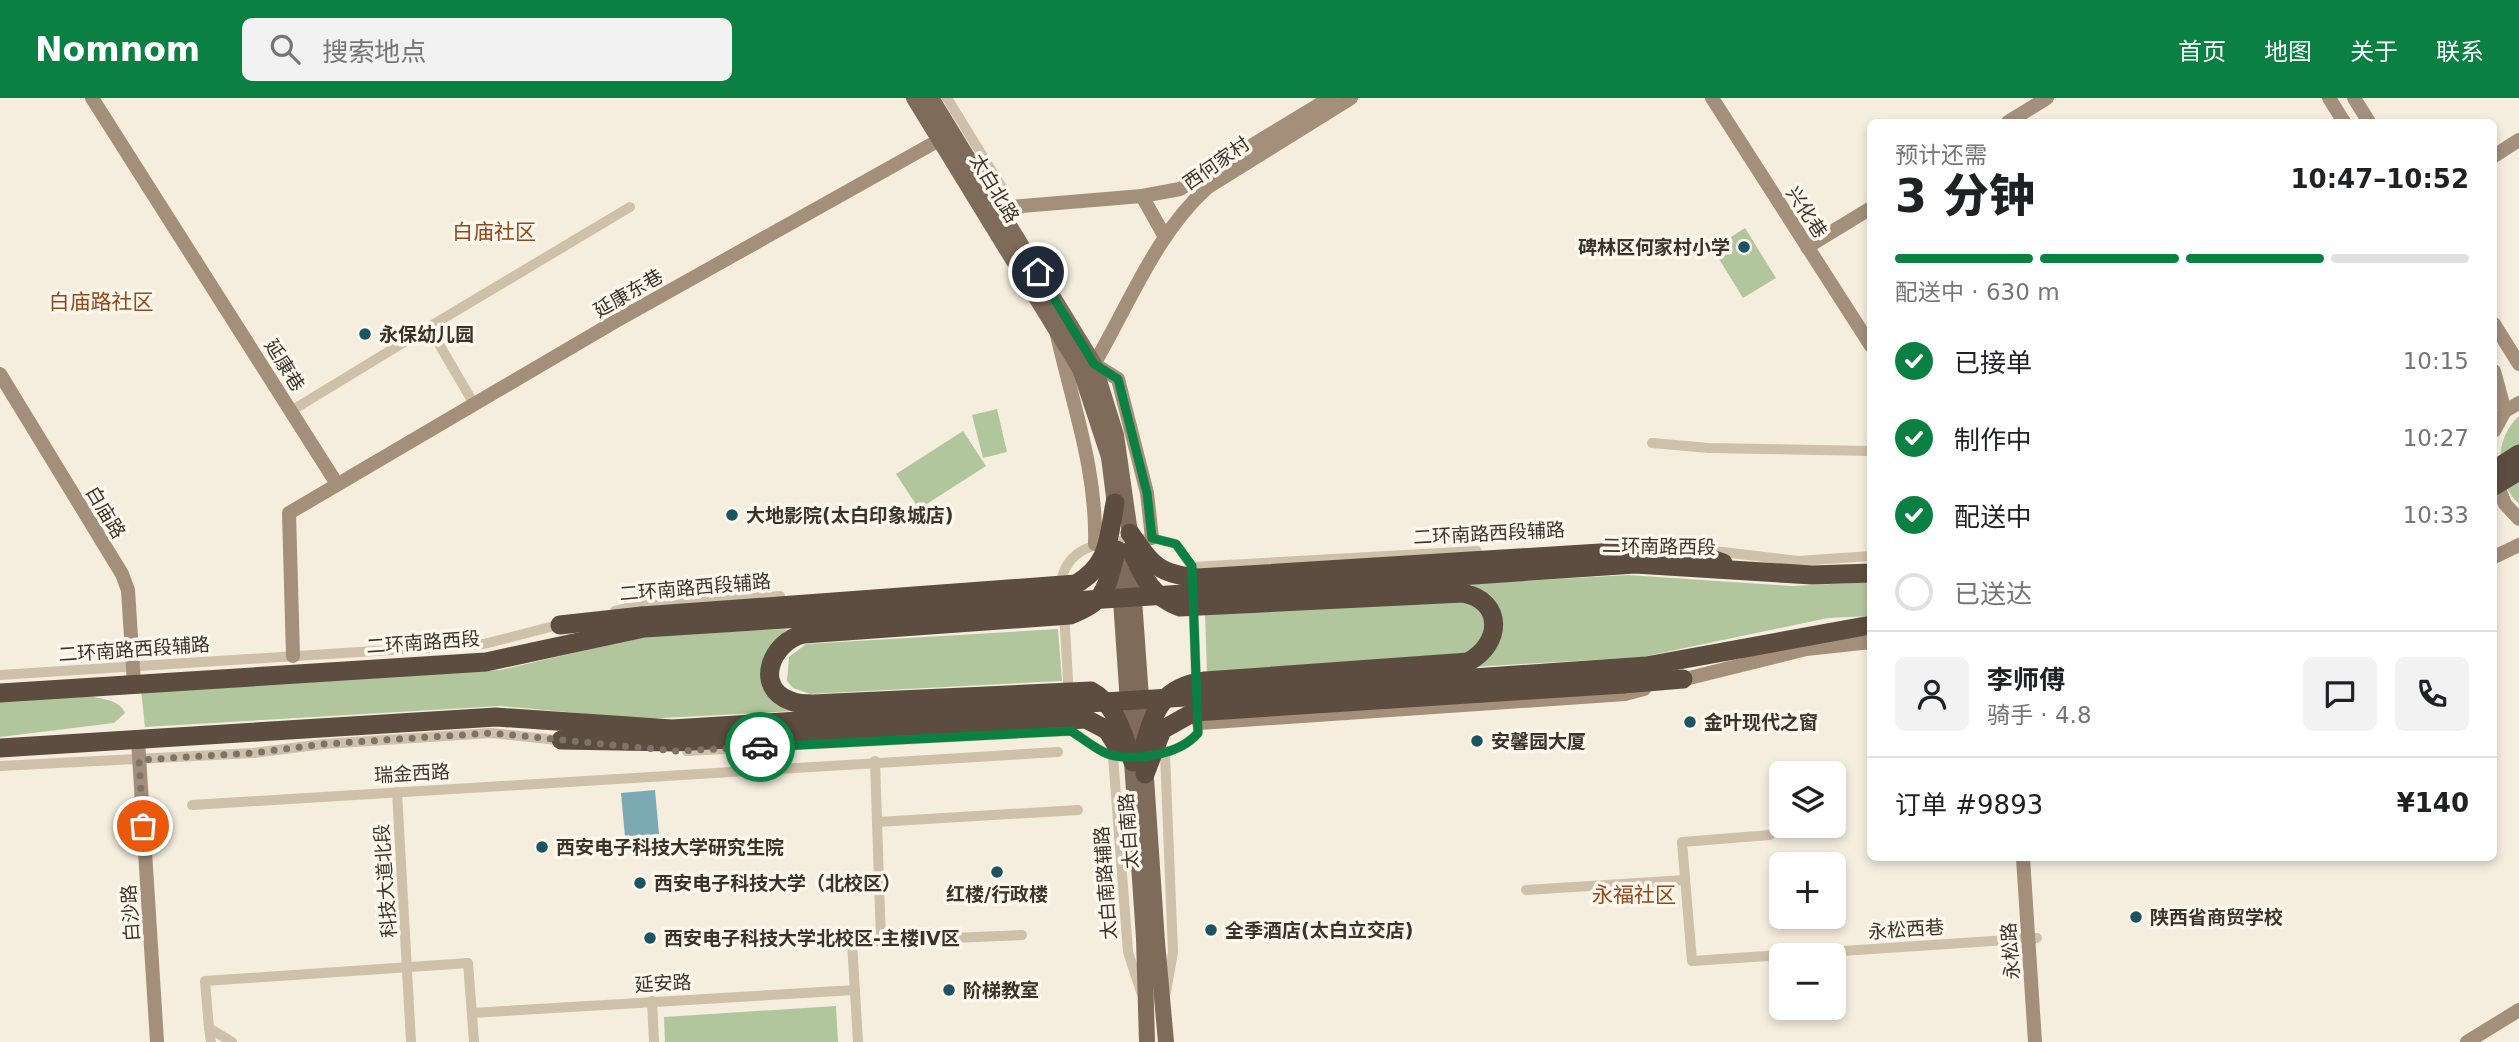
<!DOCTYPE html>
<html lang="zh">
<head>
<meta charset="utf-8">
<style>
  :root { --surface:#fff; --page:#f2f2f2; --text:#202124; --muted:#757577; --line:#e0e0e0; --accent:#0b8043 }
  body { margin:0; font-family:"DejaVu Sans","Noto Sans SC",sans-serif; background:var(--page); color:var(--text); height:100vh; display:flex; flex-direction:column; font-size:26px; white-space:nowrap }
  * { box-sizing:border-box; margin:0 }
  p { font-size:23px; color:var(--muted) }
  .icon { flex:none; width:38px; height:38px; fill:none; stroke:currentColor; stroke-width:2; stroke-linecap:round; stroke-linejoin:round }
  .map { position:relative; flex:1; overflow:hidden }
  .details { position:absolute; left:1867px; top:21px; width:630px; height:742px; display:flex; flex-direction:column; background:var(--surface); border-radius:10px; box-shadow:0 4px 10px #0003 }
  .details>* { flex:none }
  .controls { position:absolute; left:1769px; top:663px; display:grid; gap:14px }
  .controls a { display:grid; place-items:center; width:77px; height:77px; border-radius:10px; background:var(--surface); box-shadow:0 4px 10px #0003; font-size:35px }
  .pin { position:absolute; display:grid; place-items:center; width:60px; height:60px; color:#fff; margin:-30px; border:4px solid #fff; border-radius:50%; box-shadow:0 2px 7px #0007 }
  .courier { position:absolute; display:grid; place-items:center; width:70px; height:70px; margin:-35px; border:5px solid #0b8043; border-radius:50%; background:#fff; color:#222; box-shadow:0 2px 9px #0007 }
  .overview em { font-style:normal; font-weight:800 }
  .overview div { display:flex; flex-direction:column-reverse }
  .overview { display:flex; align-items:center; justify-content:space-between; height:119px; padding:0 28px }
  h1 { font-size:46px; font-weight:800; line-height:52px }
  .bar { display:grid; grid-template-columns:repeat(4,1fr); gap:10px 7px; align-content:center; height:84px; padding:0 28px }
  .bar i { height:9px; border-radius:5px; background:var(--line) }
  .bar .current { background:var(--accent) }
  .bar p { grid-column:span 4 }
  .line { display:flex; align-items:center; gap:18px; padding:0 28px; border-top:2px solid var(--line) }
  .line div { flex:1 }
  .round { display:grid; place-items:center; flex:none; width:74px; height:74px; border-radius:10px; background:var(--page) }
  ol { padding:0 28px; list-style:none }
  li { display:flex; align-items:center; gap:21px; height:77px }
  li p { margin-inline-start:auto }
  li .icon { padding:7px; border-radius:50%; background:var(--accent); color:#fff; stroke-width:4 }
  li:last-child { color:var(--muted) }
  li i { width:38px; height:38px; border:4px solid var(--line); border-radius:50% }
  header { display:flex; align-items:center; gap:42px; box-sizing:border-box; height:98px; padding:0 35px; background:var(--accent); color:#fff }
  header strong { font-size:33px }
  nav { display:flex; gap:38px; margin-inline-start:auto; font-size:24px }
  .search { width:490px; height:63px; background:var(--page); display:flex; align-items:center; gap:18px; box-sizing:border-box; padding:0 24px; border-radius:10px; color:var(--muted); font-size:26px }
  .map>svg:first-child { display:block }
  .green { fill:#b2c69d }
  .water { fill:#7baab5 }
  .lines { fill:none; stroke-linecap:round; stroke-linejoin:round }
  .street { stroke:#cfc0a9; stroke-width:10 }
  .secondary { stroke:#a38f7a; stroke-width:14 }
  .primary { stroke:#7f6b59; stroke-width:16 }
  .highway { stroke:#5d4d40; stroke-width:19 }
  .primary-bridge { stroke:#7f6b59; stroke-width:16 }
  .highway-bridge { stroke:#5d4d40; stroke-width:19 }
  .done { stroke:#7c7469; stroke-width:7; stroke-dasharray:0 12.6 }
  .route { stroke:#0b8043; stroke-width:9 }
  .poi-dot { fill:#1b5361; stroke:#fcf7ec; stroke-width:2.5 }
  .labels { text-anchor:middle; stroke-width:7; stroke-linejoin:round; paint-order:stroke }
  .street-label { font-size:19px; fill:#3b322a; stroke:#fcf7ec }
  .poi-label { font-size:19px; font-weight:bold; fill:#3b322a; stroke:#fcf7ec; text-anchor:start }
  .neighbourhood-label { font-size:21px; fill:#92481b; stroke:#fcf7ec }
</style>
</head>
<body>
<header>
<strong>Nomnom</strong>
<div class="search"><svg class="icon" aria-label="search" viewBox="0 0 24 24"><circle cx="10" cy="10" r="6"/><path d="M15 15l6 6"/></svg>搜索地点</div>
<nav><a>首页</a><a>地图</a><a>关于</a><a>联系</a></nav>
</header>
<div class="map">
<svg width="2519" height="944" viewBox="0 0 2519 944">
  <rect width="100%" height="100%" fill="#f5eedf"/>
  <!-- green -->
  <g class="green">
    <path d="M1745,130L1776,180L1743,200L1708,143L1715,138L1720,146Z"/>
    <path d="M997,311L1007,354L983,360L972,317Z"/>
    <path d="M2519,318V406C2494,383 2494,340 2519,318Z"/>
    <path d="M963,333L986,368L919,411L896,376Z"/>
    <path d="M1628,477L1792,488L1871,484V518L1828,520L1642,559L1473,569L1491,556L1489,499L1471,486Z"/>
    <path d="M1464,500L1476,506L1489,523L1475,554L1207,576L1205,514Z"/>
    <path d="M787,531L767,553L795,613L643,621L500,608L145,629L141,592L500,572L647,538Z"/>
    <path d="M1058,531L1062,583L810,596L793,590L787,583L789,559L806,546Z"/>
    <path d="M35,599C56,599 117,592 125,615L114,625L0,639V601Z"/>
    <path d="M836,908L838,944H665L664,919Z"/>
  </g>
  <!-- water -->
  <path class="water" d="M655,692L659,736L625,739L621,695Z"/>
  <g class="lines">
    <!-- street -->
    <g class="street">
      <path d="M947,0L1003,91L998,110"/>
      <path d="M474,306L429,229L630,109"/>
      <path d="M291,313L429,229"/>
      <path d="M1652,345L1709,350L1871,353"/>
      <path d="M1152,440L1176,446L1192,469L1198,635C1180,656 1142,662 1115,658C1101,656 1083,640 1071,633L1062,479C1073,440 1118,444 1152,440Z"/>
      <path d="M1623,445L1676,449"/>
      <path d="M1706,452L1798,463L1871,458"/>
      <path d="M1192,469L1477,453"/>
      <path d="M615,513L637,508L780,498"/>
      <path d="M0,577L484,546L562,526"/>
      <path d="M687,653L1071,633"/>
      <path d="M1165,656L1173,854L1166,894"/>
      <path d="M1113,658L1128,854L1141,894"/>
      <path d="M0,668L253,655L324,646L491,635L566,643"/>
      <path d="M397,694L411,944"/>
      <path d="M192,707L1058,654"/>
      <path d="M877,724L1078,712"/>
      <path d="M1770,737L1682,744L1692,863L2037,840"/>
      <path d="M1526,792L1685,782"/>
      <path d="M881,843L1022,837"/>
      <path d="M652,903L654,944"/>
      <path d="M472,915L855,892"/>
      <path d="M209,930L211,944"/>
      <path d="M232,944L209,930L205,883L468,865L474,944"/>
      <path d="M858,944L852,844L881,843L875,663"/>
    </g>
    <!-- secondary -->
    <g class="secondary">
      <path d="M92,0L337,386"/>
      <path d="M1712,0L1871,248"/>
      <path d="M2329,0L2344,24"/>
      <path d="M2354,0L2369,24"/>
      <path d="M2008,24L2047,0"/>
      <path d="M2494,58L2519,42"/>
      <path d="M1142,98L1165,139"/>
      <path d="M998,110L1142,98L1180,91L1330,0"/>
      <path d="M1807,149L1871,110"/>
      <path d="M2494,226L2519,266"/>
      <path d="M1057,237C1073,308 1097,372 1095,446"/>
      <path d="M2494,273L2505,313"/>
      <path d="M0,276L122,476L128,492L134,586"/>
      <path d="M2494,333L2505,313L2519,305"/>
      <path d="M2494,379L2505,406L2519,421"/>
      <path d="M1152,440L1147,395L1118,281L1094,266C1129,207 1156,135 1208,89L1351,0"/>
      <path d="M2494,459L2519,447"/>
      <path d="M293,558L289,415L616,223L941,41"/>
      <path d="M1673,584L1806,551L1871,544"/>
      <path d="M1199,625L1625,596L1644,591"/>
      <path d="M138,642L157,944"/>
      <path d="M2023,760L2035,944"/>
      <path d="M2467,944L2519,912"/>
    </g>
    <!-- primary -->
    <g class="primary">
      <path d="M914,0L1080,271L1109,359L1116,415"/>
      <path d="M931,0L1094,266L1116,337L1130,435"/>
      <path d="M1144,840L1147,944"/>
      <path d="M1157,844L1166,944"/>
    </g>
    <!-- highway -->
    <g class="highway">
      <path d="M2494,372L2519,356"/>
      <path d="M1674,448L1723,465"/>
      <path d="M1327,487L1635,466L1812,477L1871,475"/>
      <path d="M560,527L642,518"/>
      <path d="M1623,586L1683,581"/>
      <path d="M1302,592L1646,568L1871,527"/>
      <path d="M0,595L486,564L644,530L1024,506"/>
      <path d="M561,642L674,644"/>
      <path d="M0,650L496,619L672,631L1023,609"/>
    </g>
    <!-- primary-bridge -->
    <g class="primary-bridge">
      <path d="M1118,458L1144,840"/>
      <path d="M1131,459L1144,642"/>
      <path d="M1145,665L1157,844"/>
    </g>
    <!-- highway-bridge -->
    <g class="highway-bridge">
      <path d="M2494,388L2519,373"/>
      <path d="M1130,435C1152,467 1158,476 1198,480L1632,453"/>
      <path d="M1117,452C1106,487 1109,503 1070,517L804,536C771,543 753,590 791,603C798,606 806,606 813,606L1091,593C1118,608 1122,636 1133,664"/>
      <path d="M1131,452C1143,478 1151,499 1180,509L1463,495C1504,503 1502,546 1468,564L1205,583C1163,589 1155,610 1144,648"/>
      <path d="M1024,506L1327,487"/>
      <path d="M642,518L1076,486C1110,466 1108,441 1115,405"/>
      <path d="M1023,609L1302,592"/>
      <path d="M674,644L1086,621L1107,632L1120,653"/>
      <path d="M1145,676L1162,632L1194,614L1623,586"/>
    </g>
  </g>
  <g class="lines">
    <!-- done -->
    <path class="done" d="M143,728L139,662L253,655L324,646L491,635L675,653L760,649"/>
    <!-- route -->
    <path class="route" d="M760,649L1071,633C1083,640 1101,656 1115,658C1142,662 1180,656 1198,635L1192,468L1176,446L1152,440L1147,395L1118,281L1094,266L1038,174"/>
  </g>
  <!-- markers -->
  <g class="poi-dot">
    <circle cx="1744" cy="149" r="7"/>
    <circle cx="365" cy="236" r="7"/>
    <circle cx="732" cy="417" r="7"/>
    <circle cx="1690" cy="624" r="7"/>
    <circle cx="1477" cy="643" r="7"/>
    <circle cx="542" cy="749" r="7"/>
    <circle cx="997" cy="774" r="7"/>
    <circle cx="640" cy="785" r="7"/>
    <circle cx="2136" cy="819" r="7"/>
    <circle cx="1211" cy="832" r="7"/>
    <circle cx="650" cy="840" r="7"/>
    <circle cx="949" cy="892" r="7"/>
  </g>
  <g class="labels">
    <!-- street labels -->
    <g class="street-label">
      <text transform="translate(1216 65) rotate(-35)" y="7">西何家村</text>
      <text transform="translate(995 90) rotate(59)" y="7">太白北路</text>
      <text transform="translate(1807 114) rotate(57)" y="7">兴化巷</text>
      <text transform="translate(628 195) rotate(-30)" y="7">延康东巷</text>
      <text transform="translate(285 267) rotate(58)" y="7">延康巷</text>
      <text transform="translate(106 414) rotate(59)" y="7">白庙路</text>
      <text transform="translate(1489 435) rotate(-3)" y="7">二环南路西段辅路</text>
      <text transform="translate(1659 448) rotate(1)" y="7">二环南路西段</text>
      <text transform="translate(695 489) rotate(-5)" y="7">二环南路西段辅路</text>
      <text transform="translate(423 544) rotate(-4)" y="7">二环南路西段</text>
      <text transform="translate(134 551) rotate(-4)" y="7">二环南路西段辅路</text>
      <text transform="translate(412 675) rotate(-3)" y="7">瑞金西路</text>
      <text transform="translate(1128 733) rotate(-94)" y="7">太白南路</text>
      <text transform="translate(385 783) rotate(-94)" y="7">科技大道北段</text>
      <text transform="translate(1105 785) rotate(-94)" y="7">太白南路辅路</text>
      <text transform="translate(130 815) rotate(-94)" y="7">白沙路</text>
      <text transform="translate(1906 831) rotate(-4)" y="7">永松西巷</text>
      <text transform="translate(2010 853) rotate(-94)" y="7">永松路</text>
      <text transform="translate(663 885) rotate(-3)" y="7">延安路</text>
    </g>
    <!-- poi labels -->
    <g class="poi-label">
      <text x="1730" y="156" text-anchor="end">碑林区何家村小学</text>
      <text x="379" y="243">永保幼儿园</text>
      <text x="746" y="424">大地影院(太白印象城店)</text>
      <text x="1704" y="631">金叶现代之窗</text>
      <text x="1491" y="650">安馨园大厦</text>
      <text x="556" y="756">西安电子科技大学研究生院</text>
      <text x="654" y="792">西安电子科技大学（北校区）</text>
      <text x="997" y="803" text-anchor="middle">红楼/行政楼</text>
      <text x="2150" y="826">陕西省商贸学校</text>
      <text x="1225" y="839">全季酒店(太白立交店)</text>
      <text x="664" y="847">西安电子科技大学北校区-主楼IV区</text>
      <text x="963" y="899">阶梯教室</text>
    </g>
    <!-- neighbourhood labels -->
    <g class="neighbourhood-label">
      <text x="494" y="141">白庙社区</text>
      <text x="101" y="211">白庙路社区</text>
      <text x="1634" y="804">永福社区</text>
    </g>
  </g>
</svg>
<div class="controls">
<a><svg class="icon" aria-label="layers" viewBox="0 0 24 24"><path d="M12 4l9 5-9 5-9-5zM3 14l9 5 9-5"/></svg></a>
<a>+</a>
<a>−</a>
</div>
<div class="pin" style="left:143px;top:728px;background:#ea580c"><svg class="icon" aria-label="bag" viewBox="0 0 24 24"><path d="M5 8h14l-1 12H6zM9 8a3 3 0 0 1 6 0"/></svg></div>
<div class="pin" style="left:1038px;top:174px;background:#1f2937"><svg class="icon" aria-label="home" viewBox="0 0 24 24"><path d="M3 11l9-7 9 7M6 9v11h12V9"/></svg></div>
<div class="courier" style="left:760px;top:649px"><svg class="icon" aria-label="car" viewBox="0 0 24 24"><path d="M5 17H2v-5l4-1 3-4h7l3 4 3 1v5h-3M9 17h6M6 11h13"/><circle cx="7" cy="17" r="2"/><circle cx="17" cy="17" r="2"/></svg></div>
<section class="details">
<div class="overview"><div><h1>3 分钟</h1><p>预计还需</p></div><em>10:47–10:52</em></div>
<div class="bar"><i class="current"></i><i class="current"></i><i class="current"></i><i></i><p>配送中 · 630 m</p></div>
<ol>
<li><svg class="icon" aria-label="check" viewBox="0 0 24 24"><path d="M5 12l5 5 9-10"/></svg>已接单<p>10:15</p></li>
<li><svg class="icon" aria-label="check" viewBox="0 0 24 24"><path d="M5 12l5 5 9-10"/></svg>制作中<p>10:27</p></li>
<li><svg class="icon" aria-label="check" viewBox="0 0 24 24"><path d="M5 12l5 5 9-10"/></svg>配送中<p>10:33</p></li>
<li><i></i>已送达</li>
</ol>
<div class="line" style="height:126px"><a class="round"><svg class="icon" aria-label="person" viewBox="0 0 24 24"><circle cx="12" cy="8" r="4"/><path d="M4 21q1-7 8-7t8 7"/></svg></a><div><b>李师傅</b><p>骑手 · 4.8</p></div><a class="round"><svg class="icon" aria-label="chat" viewBox="0 0 24 24"><path d="M4 5h16v11H9l-5 4z"/></svg></a><a class="round"><svg class="icon" aria-label="phone" viewBox="0 0 24 24"><path d="M5 4h4l2 5-3 2q2 4 5 5l2-3 5 2v4C11 20 4 13 5 4z"/></svg></a></div>
<div class="line" style="height:91px"><div>订单 #9893</div><b>¥140</b></div>
</section>
</div>
</body>
</html>
